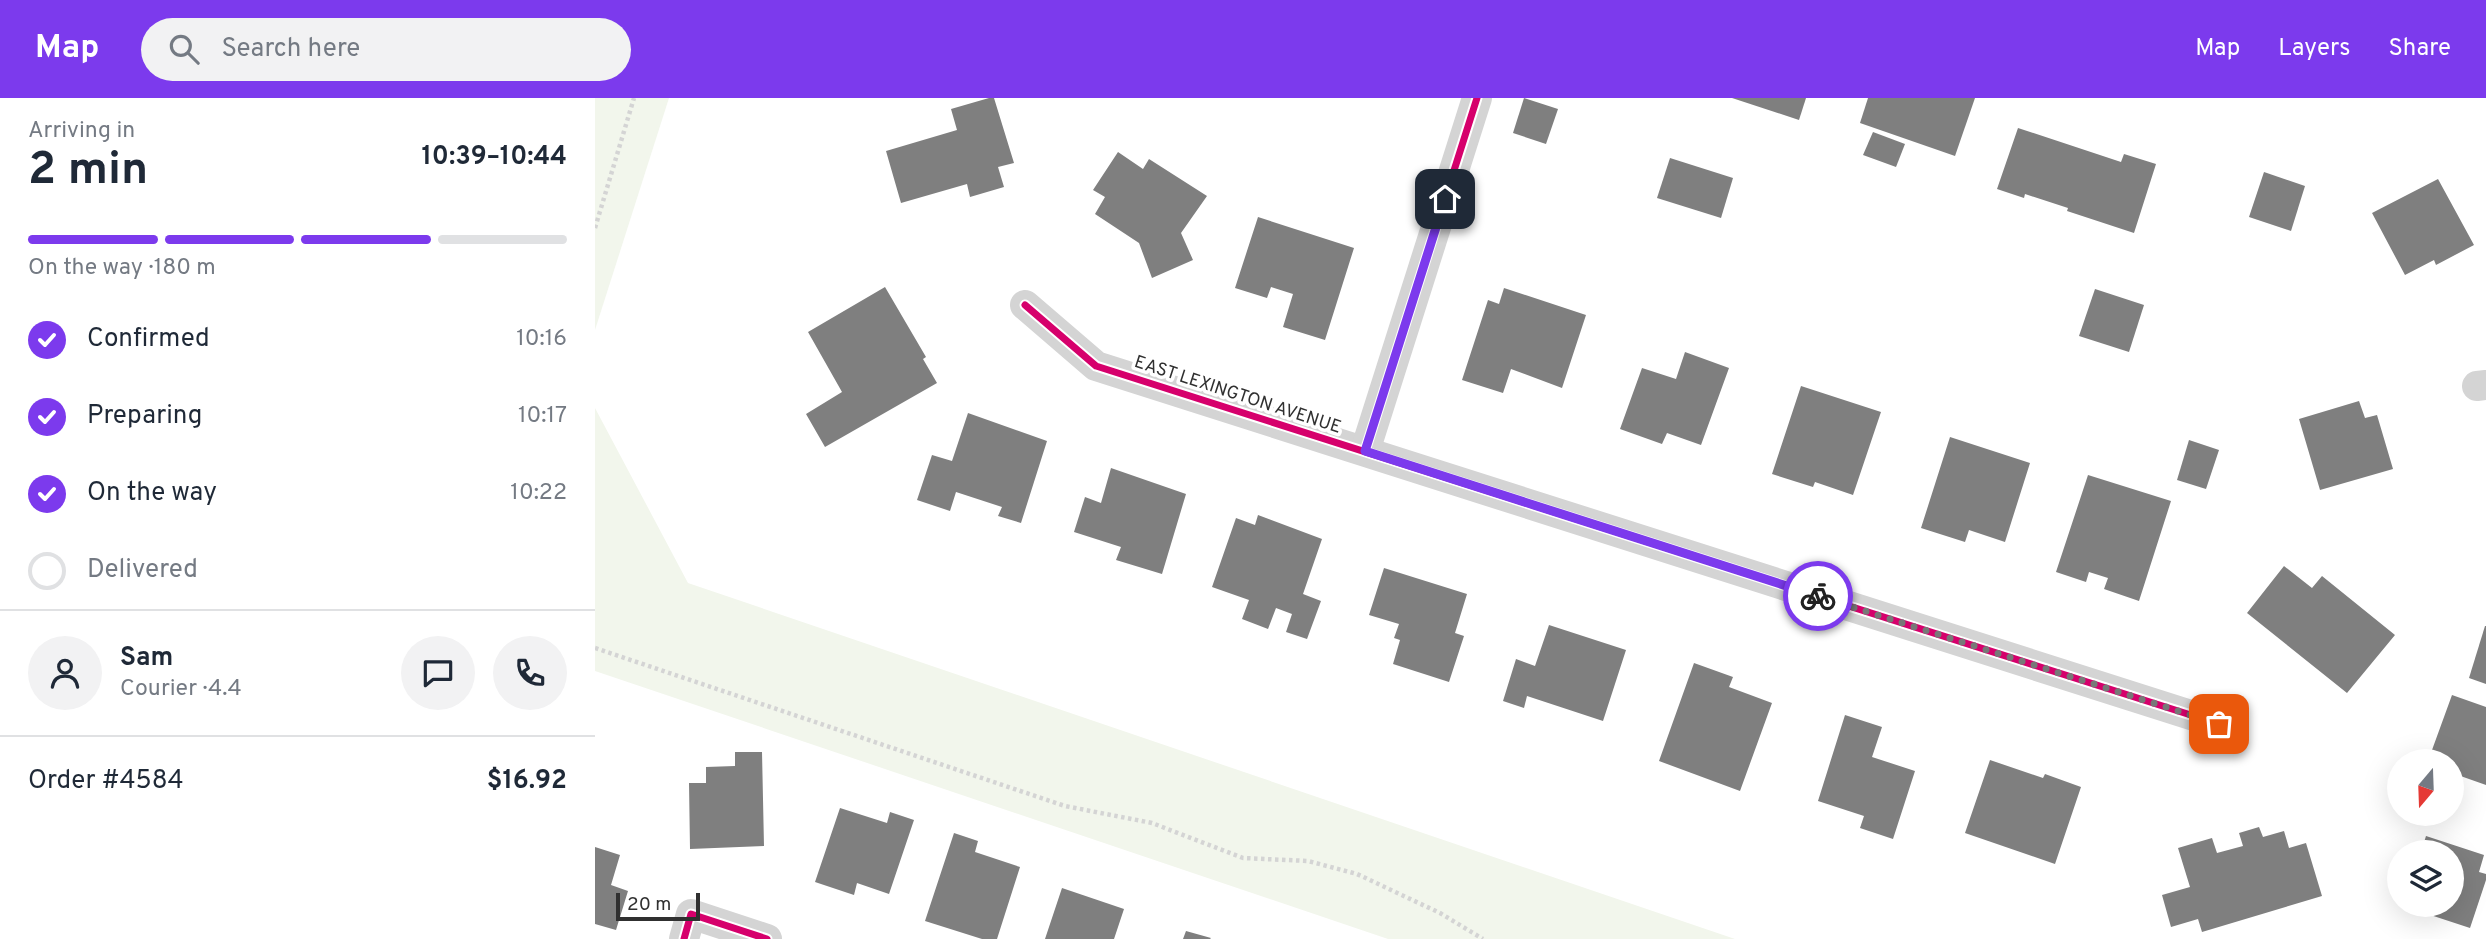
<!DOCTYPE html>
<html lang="en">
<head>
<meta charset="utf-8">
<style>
  :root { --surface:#fff; --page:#f2f2f3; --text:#1f2937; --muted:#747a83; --line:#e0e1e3; --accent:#7c3aed }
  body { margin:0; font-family:Overpass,sans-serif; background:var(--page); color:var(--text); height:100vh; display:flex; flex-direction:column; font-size:26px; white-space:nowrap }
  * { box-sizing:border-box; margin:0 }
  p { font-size:23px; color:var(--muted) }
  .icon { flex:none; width:38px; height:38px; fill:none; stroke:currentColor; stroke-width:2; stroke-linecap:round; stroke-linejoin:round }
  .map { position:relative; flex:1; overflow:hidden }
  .side { display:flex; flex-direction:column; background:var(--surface); width:595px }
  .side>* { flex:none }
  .needle { width:46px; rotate:199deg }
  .tools { position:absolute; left:1792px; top:651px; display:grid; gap:14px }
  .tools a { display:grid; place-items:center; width:77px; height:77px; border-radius:50%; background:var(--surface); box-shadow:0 7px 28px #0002; font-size:35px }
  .scale { position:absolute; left:21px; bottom:18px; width:84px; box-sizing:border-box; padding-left:7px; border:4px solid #303030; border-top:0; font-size:19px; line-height:24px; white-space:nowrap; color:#303030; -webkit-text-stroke:5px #fff; paint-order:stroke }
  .pin { position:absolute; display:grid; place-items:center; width:60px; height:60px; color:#fff; margin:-30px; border-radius:14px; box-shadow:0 4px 10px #0006 }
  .courier { position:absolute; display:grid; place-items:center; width:70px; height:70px; margin:-35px; border:5px solid #7c3aed; border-radius:50%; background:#fff; color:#222; box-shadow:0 2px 9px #0007 }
  .headline em { font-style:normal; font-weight:700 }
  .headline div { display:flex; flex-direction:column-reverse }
  .headline { display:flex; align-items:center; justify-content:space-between; height:119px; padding:0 28px }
  h1 { font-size:46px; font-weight:700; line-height:52px }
  .bar { display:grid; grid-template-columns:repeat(4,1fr); gap:10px 7px; align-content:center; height:84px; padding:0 28px }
  .bar i { height:9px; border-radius:5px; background:var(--line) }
  .bar .current { background:var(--accent) }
  .bar p { grid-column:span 4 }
  .line { display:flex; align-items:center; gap:18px; padding:0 28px; border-top:2px solid var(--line) }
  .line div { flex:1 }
  .round { display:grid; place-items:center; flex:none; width:74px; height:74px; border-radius:37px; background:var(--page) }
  ol { padding:0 28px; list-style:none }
  li { display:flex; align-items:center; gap:21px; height:77px }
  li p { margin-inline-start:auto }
  li .icon { padding:7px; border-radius:50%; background:var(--accent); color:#fff; stroke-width:4 }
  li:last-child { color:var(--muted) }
  li i { width:38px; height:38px; border:4px solid var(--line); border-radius:50% }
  header { display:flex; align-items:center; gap:42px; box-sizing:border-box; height:98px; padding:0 35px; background:var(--accent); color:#fff }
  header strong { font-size:33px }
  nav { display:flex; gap:38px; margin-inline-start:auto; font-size:24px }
  .search { width:490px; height:63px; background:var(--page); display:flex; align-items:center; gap:18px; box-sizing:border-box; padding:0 24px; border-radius:38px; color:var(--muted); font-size:26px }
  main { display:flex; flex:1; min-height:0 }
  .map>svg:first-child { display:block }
  .green { fill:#f2f6ec }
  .building { fill:#7f7f7f }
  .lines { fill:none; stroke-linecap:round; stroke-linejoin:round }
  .path { stroke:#d4d4d4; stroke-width:4.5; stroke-dasharray:3.5 3.5; stroke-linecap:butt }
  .minor { stroke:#d4d4d4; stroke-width:30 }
  .cycleway-casing { stroke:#fff; stroke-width:11 }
  .cycleway { stroke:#d6006c; stroke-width:7 }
  .done { stroke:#787878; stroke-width:7; stroke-dasharray:0 12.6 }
  .route { stroke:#7c3aed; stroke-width:9 }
  .labels { text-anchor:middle; stroke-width:7; stroke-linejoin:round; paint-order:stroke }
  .street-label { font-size:18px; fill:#303030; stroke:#fff }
</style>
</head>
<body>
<header>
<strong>Map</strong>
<div class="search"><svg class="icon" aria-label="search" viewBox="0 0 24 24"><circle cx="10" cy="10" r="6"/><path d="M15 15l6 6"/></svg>Search here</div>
<nav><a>Map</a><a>Layers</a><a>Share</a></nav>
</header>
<main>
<section class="side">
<div class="headline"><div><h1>2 min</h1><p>Arriving in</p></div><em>10:39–10:44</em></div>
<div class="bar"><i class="current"></i><i class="current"></i><i class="current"></i><i></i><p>On the way · 180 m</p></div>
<ol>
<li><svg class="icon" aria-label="check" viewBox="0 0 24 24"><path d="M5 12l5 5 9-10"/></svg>Confirmed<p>10:16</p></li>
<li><svg class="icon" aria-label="check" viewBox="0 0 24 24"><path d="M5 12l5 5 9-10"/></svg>Preparing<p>10:17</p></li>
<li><svg class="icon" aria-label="check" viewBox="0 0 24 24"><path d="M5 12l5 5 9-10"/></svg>On the way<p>10:22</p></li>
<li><i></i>Delivered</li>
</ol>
<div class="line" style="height:126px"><a class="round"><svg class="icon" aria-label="person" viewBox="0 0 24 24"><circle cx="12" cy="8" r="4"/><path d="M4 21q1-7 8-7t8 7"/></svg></a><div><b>Sam</b><p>Courier · 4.4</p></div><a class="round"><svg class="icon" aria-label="chat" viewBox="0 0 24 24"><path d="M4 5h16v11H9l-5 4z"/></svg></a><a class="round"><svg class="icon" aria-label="phone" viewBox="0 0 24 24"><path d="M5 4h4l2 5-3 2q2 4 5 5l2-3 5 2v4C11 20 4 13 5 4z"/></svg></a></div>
<div class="line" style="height:91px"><div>Order #4584</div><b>$16.92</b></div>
</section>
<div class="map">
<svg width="1891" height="841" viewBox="0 0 1891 841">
  <rect width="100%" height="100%" fill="#fff"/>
  <!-- green -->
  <g class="green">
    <path d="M0,0H74L0,232Z"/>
    <path d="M0,310L93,485L1140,841H793L0,573Z"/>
  </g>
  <!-- building -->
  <g class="building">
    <path d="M394,0H399L419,65L403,69L409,89L375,99L372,86L306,105L291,53L362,32L356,11Z"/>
    <path d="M929,0L963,11L951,46L918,35Z"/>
    <path d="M1137,0H1211L1204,22Z"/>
    <path d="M1273,0H1380L1360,58L1265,25Z"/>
    <path d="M1423,30L1526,64L1529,56L1561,66L1539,135L1472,113L1473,110L1430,96L1429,100L1402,91Z"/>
    <path d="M1278,34L1310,46L1301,69L1268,57Z"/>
    <path d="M523,54L548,71L554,61L612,98L586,135L598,162L557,180L544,145L500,116L510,99L498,92Z"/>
    <path d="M1075,60L1138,80L1126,120L1062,100Z"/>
    <path d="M1669,74L1710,88L1696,133L1654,119Z"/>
    <path d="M1843,81L1879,147L1841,167L1839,162L1810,177L1777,115Z"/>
    <path d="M663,119L759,150L730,242L688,229L698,196L676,189L672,200L640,190Z"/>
    <path d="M290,189L331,259L328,261L342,285L230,349L211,316L247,294L213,234Z"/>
    <path d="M909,190L991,217L967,290L916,271L908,295L867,282L893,202L904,206Z"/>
    <path d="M1500,191L1549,207L1534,254L1484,238Z"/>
    <path d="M1090,254L1134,270L1106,347L1072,335L1067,346L1025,331L1047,270L1081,281Z"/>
    <path d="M1206,288L1286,314L1258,397L1220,384L1218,389L1177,376Z"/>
    <path d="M1764,303L1770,320L1782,317L1798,371L1725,392L1704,321Z"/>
    <path d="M373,315L452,343L426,425L403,418L407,409L361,394L355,413L322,402L337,357L357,363Z"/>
    <path d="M1355,339L1435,365L1410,444L1374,432L1370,444L1326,430Z"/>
    <path d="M1594,342L1624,352L1611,391L1582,382Z"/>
    <path d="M516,370L591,396L567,476L521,462L526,449L479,434L490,399L506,405Z"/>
    <path d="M1493,377L1576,403L1544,503L1509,491L1513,480L1494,474L1491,484L1461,474Z"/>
    <path d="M663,417L727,441L708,496L726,503L712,541L691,534L697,516L681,510L673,531L647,521L654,502L617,489L641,420L660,427Z"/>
    <path d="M1689,468L1717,490L1727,478L1800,537L1752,595L1652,515Z"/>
    <path d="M789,470L872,496L860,535L869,538L854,584L798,566L805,542L799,540L804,526L774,517Z"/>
    <path d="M954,527L1031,552L1008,623L932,598L929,610L908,603L921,561L940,568Z"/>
    <path d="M1890,528H1891V586L1874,580Z"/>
    <path d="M1099,565L1138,579L1134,589L1177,605L1145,693L1064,663Z"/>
    <path d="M1857,597L1891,609V687L1857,675V663H1833Z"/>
    <path d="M1250,617L1287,629L1277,659L1320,673L1298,741L1265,730L1269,718L1223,703Z"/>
    <path d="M140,654H167L169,748L95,751L94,685H111V669L140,668Z"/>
    <path d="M1395,662L1448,680L1450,676L1486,689L1460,766L1370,735Z"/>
    <path d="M245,710L292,725L295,714L319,722L294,796L262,785L259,797L220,784Z"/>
    <path d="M1664,729L1668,739L1689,733L1694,750L1711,745L1727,798L1607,834L1603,821L1576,829L1567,797L1595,789L1583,750L1617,740L1622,755L1648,748L1644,735Z"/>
    <path d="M359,735L383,743L380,754L425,769L402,841H387L330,823Z"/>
    <path d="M1831,738L1889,757L1884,774L1891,776V782L1875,830L1805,807H1857V754H1826Z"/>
    <path d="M0,749L25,757L16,787L33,793L21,832L0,826Z"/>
    <path d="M467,790L529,811L519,841H450Z"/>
    <path d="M591,833L616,840L615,841H588Z"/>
  </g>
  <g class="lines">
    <!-- path -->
    <g class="path">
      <path d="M0,130L39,0"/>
      <path d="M0,550L470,708L557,725L648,760L713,763L762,776L845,815L888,841"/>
    </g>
    <!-- minor -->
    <g class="minor">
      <path d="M430,207L501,268L1624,626"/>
      <path d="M1882,288L1891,287"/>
      <path d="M770,353L882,0"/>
      <path d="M89,841L96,816L172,841"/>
    </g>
    <!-- cycleway casing -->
    <g class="cycleway-casing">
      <g id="cycleway">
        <path d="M430,207L501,268L1624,626"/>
        <path d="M770,353L882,0"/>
        <path d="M89,841L96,816L172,841"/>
      </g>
    </g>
    <!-- cycleway -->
    <use href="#cycleway" class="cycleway"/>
  </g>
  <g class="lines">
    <!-- done -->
    <path class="done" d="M1223,498L1624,626"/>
    <!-- route -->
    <path class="route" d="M850,101L770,353L1223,498"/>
  </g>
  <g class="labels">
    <!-- street labels -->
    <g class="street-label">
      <text transform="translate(643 296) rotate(18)" y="6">EAST LEXINGTON AVENUE</text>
    </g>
  </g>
</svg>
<div class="tools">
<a><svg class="needle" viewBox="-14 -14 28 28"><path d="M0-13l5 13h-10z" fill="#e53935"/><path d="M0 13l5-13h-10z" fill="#747a83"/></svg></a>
<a><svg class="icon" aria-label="layers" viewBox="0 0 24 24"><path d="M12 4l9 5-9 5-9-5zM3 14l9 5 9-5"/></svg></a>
</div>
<div class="scale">20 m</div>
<div class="pin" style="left:1624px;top:626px;background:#ea580c"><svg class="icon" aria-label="bag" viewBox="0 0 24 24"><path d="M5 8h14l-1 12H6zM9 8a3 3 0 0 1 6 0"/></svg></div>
<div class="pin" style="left:850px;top:101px;background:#1f2937"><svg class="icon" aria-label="home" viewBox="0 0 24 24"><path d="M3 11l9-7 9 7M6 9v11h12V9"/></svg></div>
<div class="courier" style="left:1223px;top:498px"><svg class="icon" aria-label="bike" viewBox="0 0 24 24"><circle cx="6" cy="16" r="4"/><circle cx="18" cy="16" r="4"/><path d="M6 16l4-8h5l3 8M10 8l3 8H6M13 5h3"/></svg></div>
</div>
</main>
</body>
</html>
